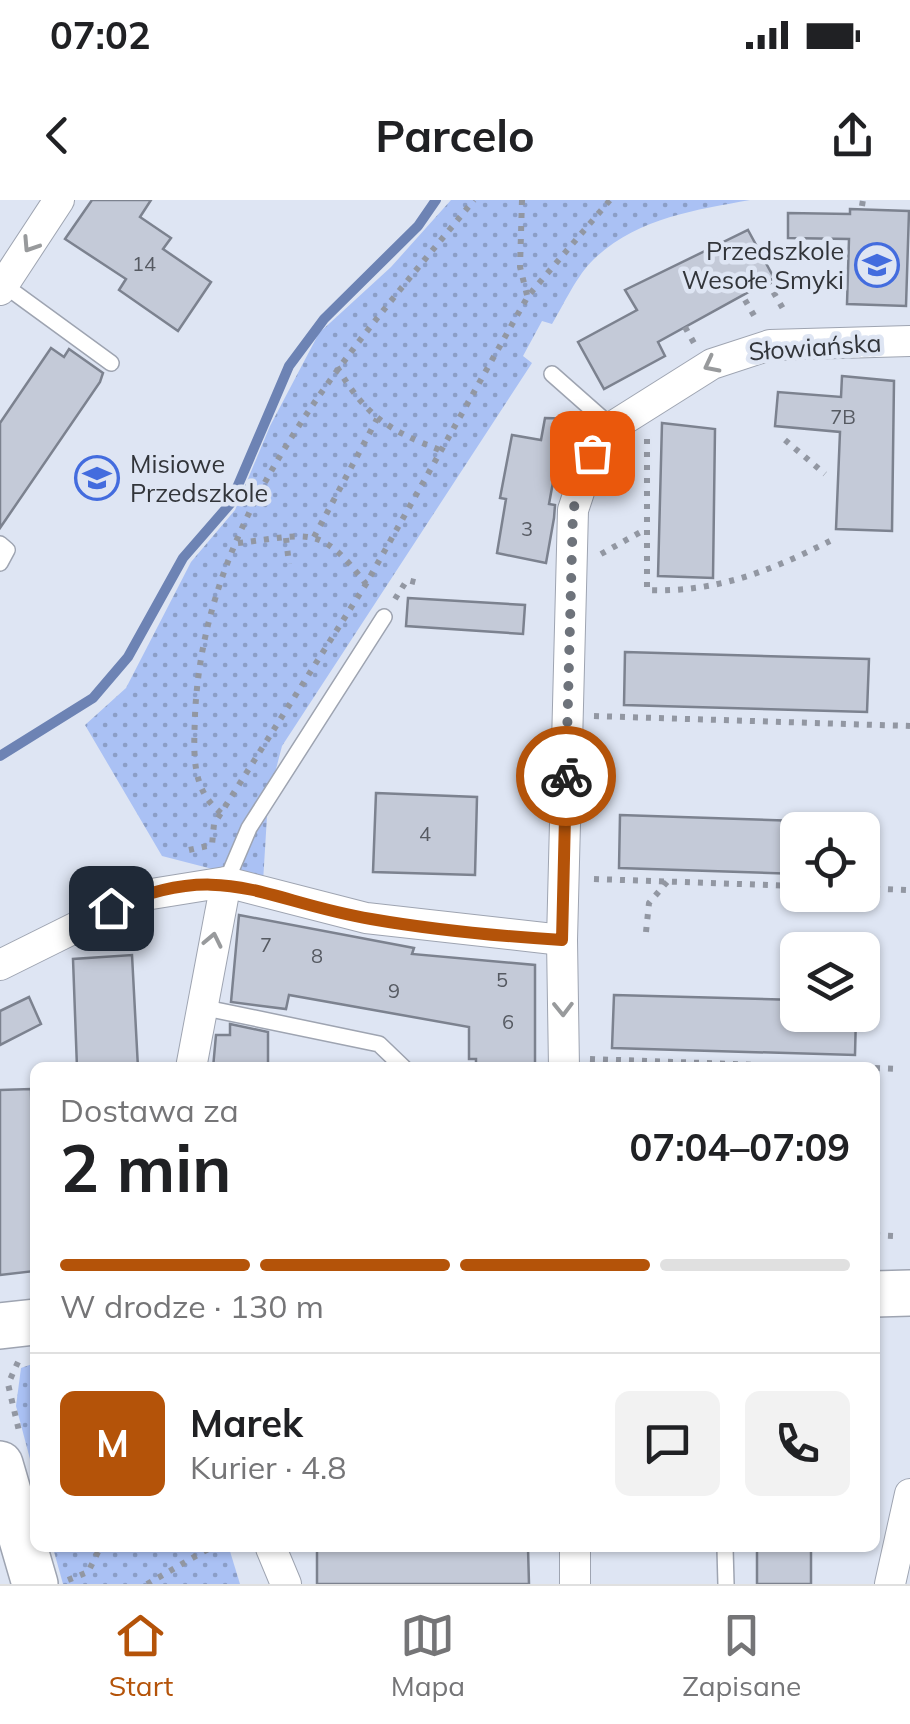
<!DOCTYPE html>
<html lang="pl">
<head>
<meta charset="utf-8">
<style>
  :root { --surface:#fff; --page:#f2f2f2; --text:#202124; --muted:#757577; --line:#e0e0e0; --accent:#b45309 }
  body { margin:0; font-family:Mulish,sans-serif; background:var(--page); color:var(--text); height:100vh; display:flex; flex-direction:column; font-size:38px; white-space:nowrap }
  * { box-sizing:border-box; margin:0 }
  p { font-size:32px; color:var(--muted) }
  .icon { flex:none; width:55px; height:55px; fill:none; stroke:currentColor; stroke-width:2; stroke-linecap:round; stroke-linejoin:round }
  .map { position:relative; flex:1; overflow:hidden }
  .side { position:absolute; left:30px; top:862px; width:850px; height:490px; display:flex; flex-direction:column; background:var(--surface); border-radius:15px; box-shadow:0 2px 8px #0004 }
  .side>* { flex:none }
  .buttons { position:absolute; left:780px; top:612px; display:grid; gap:20px }
  .buttons a { display:grid; place-items:center; width:100px; height:100px; border-radius:15px; background:var(--surface); box-shadow:0 2px 8px #0004; font-size:50px }
  .pin { position:absolute; display:grid; place-items:center; width:85px; height:85px; color:#fff; margin:-42px; border-radius:20px; box-shadow:0 5px 15px #0006 }
  .courier { position:absolute; display:grid; place-items:center; width:100px; height:100px; margin:-50px; border:8px solid #b45309; border-radius:50%; background:#fff; color:#222; box-shadow:0 2px 12px #0007 }
  .head em { font-style:normal; font-weight:700 }
  .head div { display:flex; flex-direction:column-reverse }
  .head { display:flex; align-items:center; justify-content:space-between; height:170px; padding:0 30px }
  h1 { font-size:65px; font-weight:700; line-height:75px }
  .bar { display:grid; grid-template-columns:repeat(4,1fr); gap:15px 10px; align-content:center; height:120px; padding:0 30px }
  .bar i { height:12px; border-radius:8px; background:var(--line) }
  .bar .on { background:var(--accent) }
  .bar p { grid-column:span 4 }
  .line { display:flex; align-items:center; gap:25px; padding:0 30px; border-top:2px solid var(--line) }
  .line div { flex:1 }
  .round { display:grid; place-items:center; flex:none; width:105px; height:105px; border-radius:15px; background:var(--page) }
  .status { display:flex; justify-content:space-between; align-items:center; height:70px; padding:0 50px; background:var(--surface); direction:ltr }
  .status svg { height:28px; fill:currentColor }
  header { display:flex; justify-content:space-between; align-items:center; height:130px; padding:0 30px; background:var(--surface); font-size:45px; font-weight:700 }
  .menu { display:flex; justify-content:space-around; align-items:center; height:140px; border-top:2px solid var(--line); background:var(--surface); font-size:28px; color:var(--muted) }
  .menu a { display:grid; justify-items:center; gap:5px }
  .menu .on { color:var(--accent) }
  .map>svg:first-child { display:block }
  .park { fill:url(#park-dots) }
  .lines { fill:none; stroke-linecap:round; stroke-linejoin:round }
  .stream { stroke:#6d83b4; stroke-width:10 }
  .building { fill:#c4cad8; stroke:#7c828f; stroke-width:2.5 }
  .lane-casing { stroke:#9ea4b1; stroke-width:18 }
  .street-casing { stroke:#9ea4b1; stroke-width:32 }
  .secondary-casing { stroke:#9ea4b1; stroke-width:48 }
  .path { stroke:#9297a2; stroke-width:6; stroke-dasharray:5 8; stroke-linecap:butt }
  .lane { stroke:#fff; stroke-width:15 }
  .street { stroke:#fff; stroke-width:30 }
  .secondary { stroke:#fff; stroke-width:45 }
  .oneway { stroke:#989a9c }
  .done { stroke:#6e737b; stroke-width:10; stroke-dasharray:0 18 }
  .route { stroke:#b45309; stroke-width:12 }
  .labels { text-anchor:middle; stroke-width:9; stroke-linejoin:round; paint-order:stroke }
  .number-label { font-size:20px; fill:#565a62 }
  .poi-label { font-size:25px; fill:#32353a; stroke:#dee5f3; text-anchor:end }
  .street-label { font-size:25px; fill:#32353a; stroke:#dee5f3 }
</style>
</head>
<body>
<div class="status"><b>07:02</b><svg viewBox="0 0 49 12"><path d="M0 12V9h3v3zM5 12V6h3v6zM10 12V3h3v9zM15 12V0h3v12zM26 1h20v11H26zM47 4h2v5h-2z"/></svg></div>
<header><svg class="icon" aria-label="back" viewBox="0 0 24 24"><path d="M15 5l-7 7 7 7"/></svg>Parcelo<svg class="icon" aria-label="share" viewBox="0 0 24 24"><path d="M12 15V3M7 8l5-5 5 5M5 13v7h14v-7"/></svg></header>
<div class="map">
<svg width="910" height="1384" viewBox="0 0 910 1384">
  <defs>
    <pattern id="park-dots" width="8" height="8" patternUnits="userSpaceOnUse" patternTransform="scale(2.5)"><rect width="8" height="8" fill="#aac1f4"/><path d="M2 2h.1M6 6h.1" fill="none" stroke="#8b9ec7" stroke-width="1.8" stroke-linecap="round"/></pattern>
  </defs>
  <rect width="100%" height="100%" fill="#dee5f3"/>
  <!-- park -->
  <g class="park">
    <path d="M451,0H750C695,10 637,18 594,59C577,75 564,104 552,124L542,121L523,156L532,163L282,546L268,600L263,682L162,656L85,525L126,488L191,362L235,310L270,226L319,133L391,67Z"/>
    <path d="M35,1163V1278L16,1206L21,1168Z"/>
    <path d="M53,1348H229L240,1384H63Z"/>
  </g>
  <g class="lines">
    <!-- stream -->
    <path class="stream" d="M0,556L93,498L128,457L183,358L230,304L289,166L324,119L418,26L436,0"/>
  </g>
  <!-- building -->
  <g class="building">
    <path d="M92,0H151L140,17L171,38L163,49L211,82L178,131L119,90L126,79L65,39Z"/>
    <path d="M850,9L909,11L906,106L847,104L849,39L788,38V13L850,14Z"/>
    <path d="M748,30L774,78L658,142L665,156L604,189L578,142L637,110L625,90Z"/>
    <path d="M51,148L64,157L69,149L103,173L100,182L0,328V223Z"/>
    <path d="M842,176L894,181L892,331L836,329L840,232L775,226L778,192L841,197Z"/>
    <path d="M545,218L575,219L570,245L556,243L560,244L549,304L555,305L554,318L546,363L497,353L506,299L500,298L512,235L541,240Z"/>
    <path d="M662,223L715,229L713,378L658,376Z"/>
    <path d="M408,398L525,405L523,434L406,426Z"/>
    <path d="M625,452L869,459L867,512L624,505Z"/>
    <path d="M376,593L477,597L475,675L373,672Z"/>
    <path d="M620,615L798,621V674L619,668Z"/>
    <path d="M239,715L414,748L412,754L535,765V868H476V859H469V827L289,795L286,809L231,802Z"/>
    <path d="M132,755L138,868H77L73,759Z"/>
    <path d="M614,795L798,800V815H856L855,855L612,848Z"/>
    <path d="M29,797L41,824L0,845V811Z"/>
    <path d="M230,824L268,832V868H213L216,835H230Z"/>
    <path d="M31,889L35,1071L0,1075V890Z"/>
    <path d="M317,1348H528L529,1384H317Z"/>
    <rect x="757" y="1348" width="54" height="36"/>
  </g>
  <g class="lines">
    <!-- lane casing -->
    <g class="lane-casing">
      <g id="lane">
        <path d="M4,85L111,163"/>
        <path d="M552,174L612,227"/>
        <path d="M0,344L7,350L0,363"/>
        <path d="M226,682L249,628L384,417"/>
        <path d="M201,807L379,844L404,868"/>
        <path d="M725,1348L726,1384"/>
      </g>
    </g>
    <!-- street casing -->
    <g class="street-casing">
      <g id="street">
        <path d="M0,90L59,0"/>
        <path d="M0,765L139,696L226,682L366,718L562,740"/>
        <path d="M191,868L226,682"/>
        <path d="M564,868L562,740L573,310L592,253L612,227L712,164L770,145L910,141"/>
        <path d="M271,1348L286,1384"/>
        <path d="M575,1384V1348"/>
        <path d="M890,1384L910,1294"/>
      </g>
    </g>
    <!-- secondary casing -->
    <g class="secondary-casing">
      <g id="secondary">
        <path d="M875,1094L910,1093"/>
        <path d="M0,1126L35,1122"/>
        <path d="M0,1264L35,1384"/>
      </g>
    </g>
    <!-- path -->
    <g class="path">
      <path d="M522,0L520,67L527,95"/>
      <path d="M862,6L863,0"/>
      <path d="M767,81L786,114"/>
      <path d="M745,100L756,119"/>
      <path d="M685,127L694,143"/>
      <path d="M337,167C366,216 388,230 440,250"/>
      <path d="M647,239V390C715,393 770,371 830,341"/>
      <path d="M785,240L825,274"/>
      <path d="M314,337L377,219"/>
      <path d="M286,338L289,364"/>
      <path d="M238,343C310,335 319,323 366,384"/>
      <path d="M601,354L646,329"/>
      <path d="M395,399L407,380L423,384"/>
      <path d="M594,516L910,526"/>
      <path d="M221,613C190,589 194,551 195,515C204,310 351,150 474,0"/>
      <path d="M189,650L212,645L214,624L366,384L528,96L610,0"/>
      <path d="M594,679L798,686"/>
      <path d="M862,688L907,690"/>
      <path d="M646,732L649,703L667,682"/>
      <path d="M590,859L847,868"/>
      <path d="M875,868L900,869"/>
      <path d="M875,1035L895,1036"/>
      <path d="M18,1162L8,1184L19,1231"/>
      <path d="M68,1380L88,1372L100,1348"/>
      <path d="M147,1384L210,1348"/>
    </g>
    <!-- lane -->
    <use href="#lane" class="lane"/>
    <!-- street -->
    <use href="#street" class="street"/>
    <!-- secondary -->
    <use href="#secondary" class="secondary"/>
  </g>
  <!-- one-way arrows -->
  <defs><path id="oneway-chevron" d="M-2-3.5L2.5 0L-2 3.5" fill="none" stroke-width="1.6" stroke-linecap="round" stroke-linejoin="round" transform="scale(2.5)"/></defs>
  <g class="oneway">
    <use href="#oneway-chevron" transform="translate(30 45) rotate(123)"/>
    <use href="#oneway-chevron" transform="translate(711 165) rotate(153)"/>
    <use href="#oneway-chevron" transform="translate(213 740) rotate(-78)"/>
    <use href="#oneway-chevron" transform="translate(563 809) rotate(89)"/>
  </g>
  <g class="lines">
    <!-- done -->
    <path class="done" d="M566,576L573,310L592,253"/>
    <!-- route -->
    <path class="route" d="M111,708C224,658 263,701 371,719C434,730 497,736 562,740L566,576"/>
  </g>
  <!-- icons -->
  <defs>
    <g id="school-ring" transform="scale(2.25)"><circle r="9.5" fill="#dee5f3" stroke="#436cde" stroke-width="1.5"/><path d="M0-5L7-2L0 1L-7-2ZM-4 1L0 2.5L4 1V4Q0 6-4 4Z" fill="#436cde"/></g>
  </defs>
  <g fill-rule="evenodd">
    <use href="#school-ring" x="877" y="65"/>
    <use href="#school-ring" x="97" y="278"/>
  </g>
  <g class="labels">
    <!-- number labels -->
    <g class="number-label">
      <text x="144" y="71">14</text>
      <text x="843" y="224">7B</text>
      <text x="527" y="336">3</text>
      <text x="425" y="641">4</text>
      <text x="266" y="752">7</text>
      <text x="317" y="763">8</text>
      <text x="502" y="787">5</text>
      <text x="394" y="798">9</text>
      <text x="508" y="829">6</text>
    </g>
    <!-- poi labels -->
    <g class="poi-label">
      <text x="844" y="60">Przedszkole<tspan x="844" dy="29">Wesołe Smyki</tspan></text>
      <text x="130" y="273" text-anchor="start">Misiowe<tspan x="130" dy="29">Przedszkole</tspan></text>
    </g>
    <!-- street labels -->
    <g class="street-label">
      <text transform="translate(815 147) rotate(-4)" y="9">Słowiańska</text>
    </g>
  </g>
</svg>
<div class="buttons">
<a><svg class="icon" aria-label="locate" viewBox="0 0 24 24"><circle cx="12" cy="12" r="6"/><path d="M12 2v4M12 18v4M2 12h4M18 12h4"/></svg></a>
<a><svg class="icon" aria-label="layers" viewBox="0 0 24 24"><path d="M12 4l9 5-9 5-9-5zM3 14l9 5 9-5"/></svg></a>
</div>
<div class="pin" style="left:592px;top:253px;background:#ea580c"><svg class="icon" aria-label="bag" viewBox="0 0 24 24"><path d="M5 8h14l-1 12H6zM9 8a3 3 0 0 1 6 0"/></svg></div>
<div class="pin" style="left:111px;top:708px;background:#1f2937"><svg class="icon" aria-label="home" viewBox="0 0 24 24"><path d="M3 11l9-7 9 7M6 9v11h12V9"/></svg></div>
<div class="courier" style="left:566px;top:576px"><svg class="icon" aria-label="bike" viewBox="0 0 24 24"><circle cx="6" cy="16" r="4"/><circle cx="18" cy="16" r="4"/><path d="M6 16l4-8h5l3 8M10 8l3 8H6M13 5h3"/></svg></div>
<section class="side">
<div class="head"><div><h1>2 min</h1><p>Dostawa za</p></div><em>07:04–07:09</em></div>
<div class="bar"><i class="on"></i><i class="on"></i><i class="on"></i><i></i><p>W drodze · 130 m</p></div>
<div class="line" style="height:180px"><b class="round" style="background:var(--accent);color:#fff">M</b><div><b>Marek</b><p>Kurier · 4.8</p></div><a class="round"><svg class="icon" aria-label="chat" viewBox="0 0 24 24"><path d="M4 5h16v11H9l-5 4z"/></svg></a><a class="round"><svg class="icon" aria-label="phone" viewBox="0 0 24 24"><path d="M5 4h4l2 5-3 2q2 4 5 5l2-3 5 2v4C11 20 4 13 5 4z"/></svg></a></div>
</section>
</div>
<nav class="menu">
<a class="on"><svg class="icon" aria-label="home" viewBox="0 0 24 24"><path d="M3 11l9-7 9 7M6 9v11h12V9"/></svg>Start</a>
<a><svg class="icon" aria-label="map" viewBox="0 0 24 24"><path d="M3 6l6-2 6 2 6-2v14l-6 2-6-2-6 2zM9 4v14M15 6v14"/></svg>Mapa</a>
<a><svg class="icon" aria-label="saved" viewBox="0 0 24 24"><path d="M7 4h10v16l-5-4-5 4z"/></svg>Zapisane</a>
</nav>
</body>
</html>
